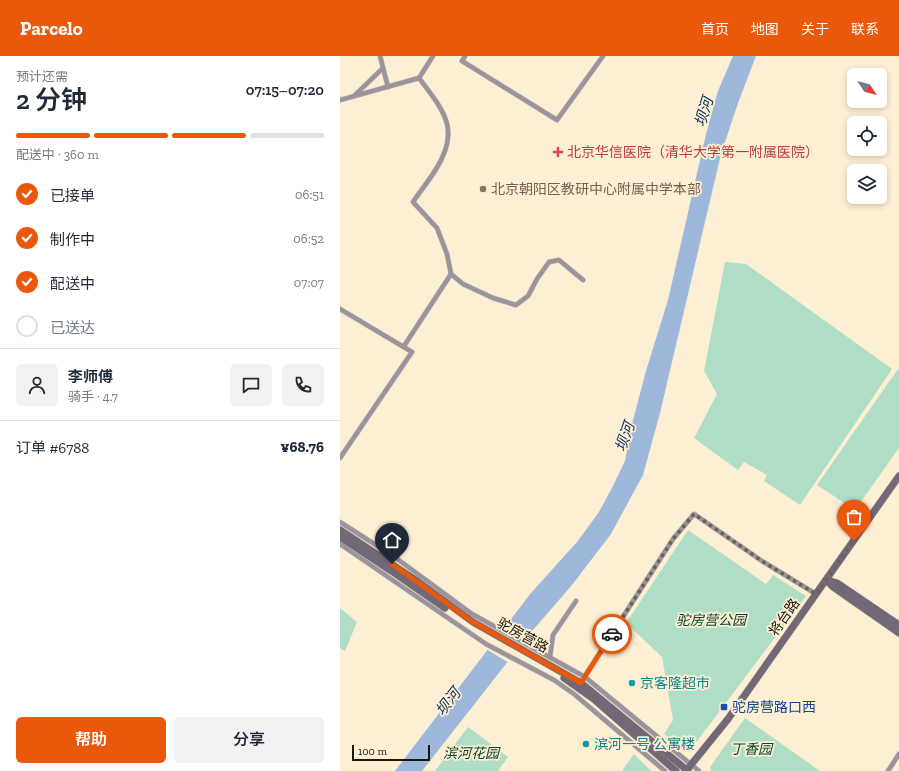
<!DOCTYPE html>
<html lang="zh">
<head>
<meta charset="utf-8">
<style>
  :root { --surface:#fff; --page:#f2f2f3; --text:#1f2937; --muted:#747a83; --line:#e0e1e3; --accent:#ea580c }
  body { margin:0; font-family:"Zilla Slab","Noto Sans SC",serif; background:var(--page); color:var(--text); height:100vh; display:flex; flex-direction:column; font-size:15px; white-space:nowrap }
  * { box-sizing:border-box; margin:0 }
  p { font-size:13px; color:var(--muted) }
  .icon { flex:none; width:22px; height:22px; fill:none; stroke:currentColor; stroke-width:2; stroke-linecap:round; stroke-linejoin:round }
  .map { position:relative; flex:1; overflow:hidden }
  .sheet { display:flex; flex-direction:column; background:var(--surface); width:340px }
  .sheet>* { flex:none }
  .needle { width:26px; rotate:125deg }
  .buttons { position:absolute; left:507px; top:12px; display:grid; gap:8px }
  .buttons a { display:grid; place-items:center; width:40px; height:40px; border-radius:6px; background:var(--surface); box-shadow:0 2px 6px #0003; font-size:20px }
  .scale { position:absolute; left:12px; bottom:10px; width:78px; box-sizing:border-box; padding-left:4px; border:2px solid #1b160c; border-top:0; font-size:11px; line-height:14px; white-space:nowrap; color:#1b160c; -webkit-text-stroke:3px #fdefd3; paint-order:stroke }
  .pin { position:absolute; display:grid; place-items:center; width:34px; height:34px; color:#fff; margin:-41px -17px; border-radius:50% 50% 50% 0; rotate:-45deg; box-shadow:0 0 4px #0007 }
  .pin .icon { rotate:45deg }
  .courier { position:absolute; display:grid; place-items:center; width:40px; height:40px; margin:-20px; border:3px solid #ea580c; border-radius:50%; background:#fff; color:#222; box-shadow:0 1px 5px #0007 }
  .headline em { font-style:normal; font-weight:600 }
  .headline div { display:flex; flex-direction:column-reverse }
  .headline { display:flex; align-items:center; justify-content:space-between; height:68px; padding:0 16px }
  h1 { font-size:26px; font-weight:600; line-height:30px }
  .bar { display:grid; grid-template-columns:repeat(4,1fr); gap:6px 4px; align-content:center; height:48px; padding:0 16px }
  .bar i { height:5px; border-radius:3px; background:var(--line) }
  .bar .current { background:var(--accent) }
  .bar p { grid-column:span 4 }
  .line { display:flex; align-items:center; gap:10px; padding:0 16px; border-top:1px solid var(--line) }
  .line div { flex:1 }
  .round { display:grid; place-items:center; flex:none; width:42px; height:42px; border-radius:6px; background:var(--page) }
  ol { padding:0 16px; list-style:none }
  li { display:flex; align-items:center; gap:12px; height:44px }
  li p { margin-inline-start:auto }
  li .icon { padding:4px; border-radius:50%; background:var(--accent); color:#fff; stroke-width:4 }
  li:last-child { color:var(--muted) }
  li i { width:22px; height:22px; border:2px solid var(--line); border-radius:50% }
  .button { display:flex; gap:8px; margin-top:auto; padding:8px 16px }
  .button a { flex:1; height:46px; border-radius:6px; background:var(--accent); color:#fff; font-size:16px; font-weight:600; line-height:46px; text-align:center }
  .button a+a { background:var(--page); color:var(--text) }
  header { display:flex; align-items:center; gap:24px; box-sizing:border-box; height:56px; padding:0 20px; background:var(--accent); color:#fff }
  header strong { font-size:19px }
  nav { display:flex; gap:22px; margin-inline-start:auto; font-size:14px }
  main { display:flex; flex:1; min-height:0 }
  .map>svg:first-child { display:block }
  .green { fill:#b0ddc6 }
  .water { fill:#9db8db }
  .pier { fill:#fdefd3 }
  .lines { fill:none; stroke-linecap:round; stroke-linejoin:round }
  .street-casing { stroke:#d9ccb3; stroke-width:5.5 }
  .secondary-casing { stroke:#d9ccb3; stroke-width:8 }
  .street { stroke:#9a949f; stroke-width:4.5 }
  .secondary { stroke:#716878; stroke-width:7 }
  .done { stroke:#6a6252; stroke-width:4; stroke-dasharray:0 7.2 }
  .route { stroke:#ea580c; stroke-width:5 }
  .health-dot { fill:#e0444e; stroke:#fdefd3; stroke-width:1.5 }
  .education-dot { fill:#8d6e63; stroke:#fdefd3; stroke-width:1.5 }
  .culture-dot { fill:#0f9aa8; stroke:#fdefd3; stroke-width:1.5 }
  .transit-dot { fill:#1a4fb4; stroke:#fdefd3; stroke-width:1.5 }
  .labels { text-anchor:middle; stroke-width:3.5; stroke-linejoin:round; paint-order:stroke }
  .health-label { font-size:14px; fill:#be3a42; stroke:#fdefd3; text-anchor:start }
  .education-label { font-size:14px; fill:#785e54; stroke:#fdefd3; text-anchor:start }
  .street-label { font-size:14px; fill:#1b160c; stroke:#fdefd3 }
  .park-label { font-size:14px; font-style:italic; fill:#06442e; stroke:#fdefd3 }
  .culture-label { font-size:14px; fill:#0d838f; stroke:#fdefd3; text-anchor:start }
  .transit-label { font-size:14px; fill:#164399; stroke:#fdefd3; text-anchor:start }
  .water-label { font-size:15px; font-style:italic; fill:#103461; stroke:#fdefd3 }
</style>
</head>
<body>
<header>
<strong>Parcelo</strong>
<nav><a>首页</a><a>地图</a><a>关于</a><a>联系</a></nav>
</header>
<main>
<section class="sheet">
<div class="headline"><div><h1>2 分钟</h1><p>预计还需</p></div><em>07:15–07:20</em></div>
<div class="bar"><i class="current"></i><i class="current"></i><i class="current"></i><i></i><p>配送中 · 360 m</p></div>
<ol>
<li><svg class="icon" aria-label="check" viewBox="0 0 24 24"><path d="M5 12l5 5 9-10"/></svg>已接单<p>06:51</p></li>
<li><svg class="icon" aria-label="check" viewBox="0 0 24 24"><path d="M5 12l5 5 9-10"/></svg>制作中<p>06:52</p></li>
<li><svg class="icon" aria-label="check" viewBox="0 0 24 24"><path d="M5 12l5 5 9-10"/></svg>配送中<p>07:07</p></li>
<li><i></i>已送达</li>
</ol>
<div class="line" style="height:72px"><a class="round"><svg class="icon" aria-label="person" viewBox="0 0 24 24"><circle cx="12" cy="8" r="4"/><path d="M4 21q1-7 8-7t8 7"/></svg></a><div><b>李师傅</b><p>骑手 · 4.7</p></div><a class="round"><svg class="icon" aria-label="chat" viewBox="0 0 24 24"><path d="M4 5h16v11H9l-5 4z"/></svg></a><a class="round"><svg class="icon" aria-label="phone" viewBox="0 0 24 24"><path d="M5 4h4l2 5-3 2q2 4 5 5l2-3 5 2v4C11 20 4 13 5 4z"/></svg></a></div>
<div class="line" style="height:52px"><div>订单 #6788</div><b>¥68.76</b></div>
<div class="button"><a>帮助</a><a>分享</a></div>
</section>
<div class="map">
<svg width="559" height="715" viewBox="0 0 559 715">
  <rect width="100%" height="100%" fill="#fdefd3"/>
  <!-- green -->
  <g class="green">
    <path d="M385,206L406,208L552,313L460,449L424,425L427,419L404,406L398,414L354,382L377,338L364,315Z"/>
    <path d="M558,313L559,314V392L515,454L477,429Z"/>
    <path d="M348,474L426,528L433,519L466,540L349,696L324,678L333,664L322,601L286,567Z"/>
    <path d="M0,552L17,566L5,595L0,592Z"/>
    <path d="M405,662L480,715H371L370,711Z"/>
    <path d="M128,671L168,701L158,715H95Z"/>
    <path d="M294,698L311,715H282Z"/>
  </g>
  <!-- water -->
  <path class="water" d="M393,0H416L398,47L381,98L320,357L303,419L271,478L232,529L187,581L82,715H55L191,537L237,486L259,456L272,432L285,405L292,368L306,315L328,244L366,78L378,35Z"/>
  <!-- pier -->
  <path class="pier" d="M166,566L190,581L169,607L146,593Z"/>
  <g class="lines">
    <!-- street casing -->
    <g class="street-casing">
      <g id="street">
        <path d="M40,0L48,31"/>
        <path d="M125,0L122,5L217,64L263,0"/>
        <path d="M79,22C104,55 121,74 96,113C89,125 80,135 73,146L97,172L107,198L111,218L123,228L153,242L176,249L188,240L197,223L209,206L219,204L243,224"/>
        <path d="M14,40L43,12"/>
        <path d="M0,44L79,22L93,0"/>
        <path d="M0,253L72,296L0,402"/>
        <path d="M64,290L111,218"/>
        <path d="M0,466L56,502L132,558L245,621L359,715"/>
        <path d="M0,488L146,588L214,624L234,638L325,715"/>
        <path d="M210,601L213,579L236,545"/>
        <path d="M239,629L333,483L354,458L422,505L476,538"/>
        <path d="M548,715L559,698"/>
      </g>
    </g>
    <!-- secondary casing -->
    <g class="secondary-casing">
      <g id="secondary">
        <path d="M0,474L77,525L133,566L241,627L348,715"/>
        <path d="M0,481L56,518L105,552"/>
        <path d="M486,524L493,531L559,577"/>
        <path d="M487,524L497,527L559,569"/>
        <path d="M224,622L255,644L336,715"/>
        <path d="M346,715L388,663L559,420"/>
      </g>
    </g>
    <!-- street -->
    <use href="#street" class="street"/>
    <!-- secondary -->
    <use href="#secondary" class="secondary"/>
  </g>
  <g class="lines">
    <!-- done -->
    <path class="done" d="M272,578L333,483L354,458L422,505L476,538L514,485"/>
    <!-- route -->
    <path class="route" d="M52,508L133,566L241,627L272,578"/>
  </g>
  <!-- markers -->
  <path class="health-dot" d="M216 90h4v4h4v4h-4v4h-4v-4h-4v-4h4z"/>
  <circle class="education-dot" cx="143" cy="133" r="4"/>
  <g class="culture-dot">
    <circle cx="292" cy="627" r="4"/>
    <circle cx="246" cy="688" r="4"/>
  </g>
  <rect class="transit-dot" x="380" y="647" width="8" height="8" rx="2"/>
  <g class="labels">
    <!-- health labels -->
    <g class="health-label">
      <text x="227" y="101">北京华信医院（清华大学第一附属医院）</text>
    </g>
    <!-- education labels -->
    <g class="education-label">
      <text x="151" y="138">北京朝阳区教研中心附属中学本部</text>
    </g>
    <!-- street labels -->
    <g class="street-label">
      <text transform="translate(444 561) rotate(-55)" y="5">将台路</text>
      <text transform="translate(183 579) rotate(29)" y="5">驼房营路</text>
    </g>
    <!-- park labels -->
    <g class="park-label">
      <text x="371" y="569">驼房营公园</text>
      <text x="411" y="698">丁香园</text>
      <text x="131" y="702">滨河花园</text>
    </g>
    <!-- culture labels -->
    <g class="culture-label">
      <text x="300" y="632">京客隆超市</text>
      <text x="254" y="693">滨河一号 公寓楼</text>
    </g>
    <!-- transit labels -->
    <g class="transit-label">
      <text x="392" y="656">驼房营路口西</text>
    </g>
    <!-- water labels -->
    <g class="water-label">
      <text transform="translate(364 56) rotate(-73)" y="5">坝河</text>
      <text transform="translate(285 381) rotate(-71)" y="5">坝河</text>
      <text transform="translate(108 646) rotate(-52)" y="5">坝河</text>
    </g>
  </g>
</svg>
<div class="buttons">
<a><svg class="needle" viewBox="-14 -14 28 28"><path d="M0-13l5 13h-10z" fill="#e53935"/><path d="M0 13l5-13h-10z" fill="#747a83"/></svg></a>
<a><svg class="icon" aria-label="locate" viewBox="0 0 24 24"><circle cx="12" cy="12" r="6"/><path d="M12 2v4M12 18v4M2 12h4M18 12h4"/></svg></a>
<a><svg class="icon" aria-label="layers" viewBox="0 0 24 24"><path d="M12 4l9 5-9 5-9-5zM3 14l9 5 9-5"/></svg></a>
</div>
<div class="scale">100 m</div>
<div class="pin" style="left:514px;top:485px;background:#ea580c"><svg class="icon" aria-label="bag" viewBox="0 0 24 24"><path d="M5 8h14l-1 12H6zM9 8a3 3 0 0 1 6 0"/></svg></div>
<div class="pin" style="left:52px;top:508px;background:#1f2937"><svg class="icon" aria-label="home" viewBox="0 0 24 24"><path d="M3 11l9-7 9 7M6 9v11h12V9"/></svg></div>
<div class="courier" style="left:272px;top:578px"><svg class="icon" aria-label="car" viewBox="0 0 24 24"><path d="M5 17H2v-5l4-1 3-4h7l3 4 3 1v5h-3M9 17h6M6 11h13"/><circle cx="7" cy="17" r="2"/><circle cx="17" cy="17" r="2"/></svg></div>
</div>
</main>
</body>
</html>
